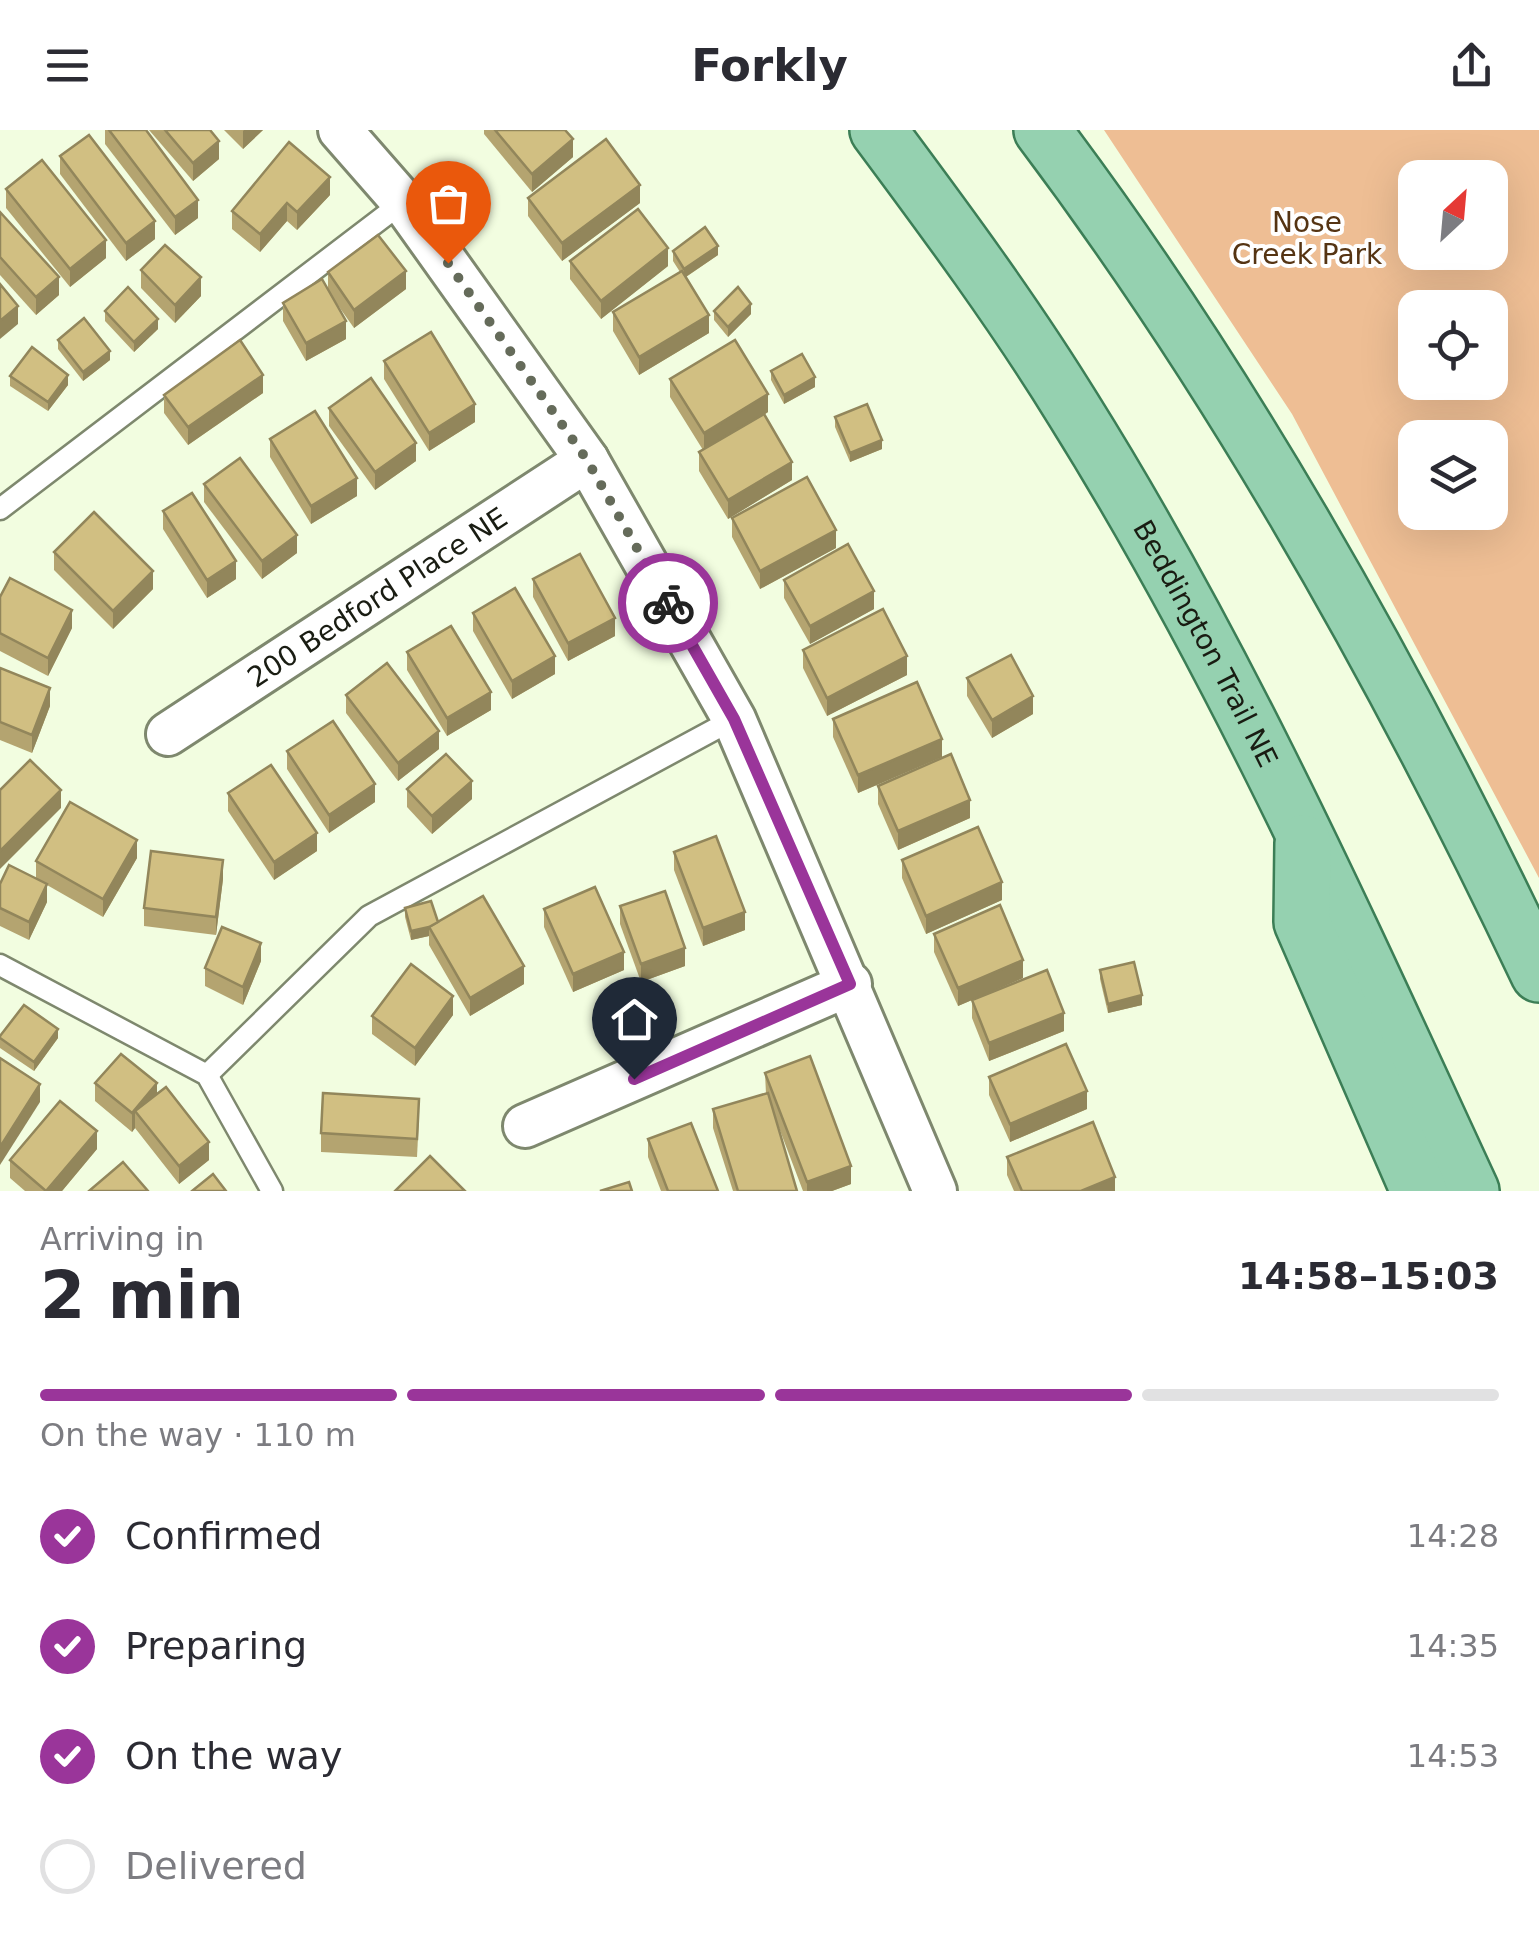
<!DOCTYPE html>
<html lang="en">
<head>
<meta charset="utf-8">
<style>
  :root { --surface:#fff; --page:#f7f7f7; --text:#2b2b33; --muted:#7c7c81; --line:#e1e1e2; --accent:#9a359a }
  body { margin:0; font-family:"DejaVu Sans",sans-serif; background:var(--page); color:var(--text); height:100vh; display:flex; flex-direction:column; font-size:38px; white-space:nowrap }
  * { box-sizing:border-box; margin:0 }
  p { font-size:32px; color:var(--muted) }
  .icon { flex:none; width:55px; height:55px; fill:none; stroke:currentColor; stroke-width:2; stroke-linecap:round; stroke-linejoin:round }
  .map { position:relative; height:1061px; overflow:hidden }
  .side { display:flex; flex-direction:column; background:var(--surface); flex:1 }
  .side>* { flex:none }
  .needle { width:65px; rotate:26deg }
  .controls { position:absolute; left:1398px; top:30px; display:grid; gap:20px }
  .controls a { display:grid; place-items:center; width:110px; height:110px; border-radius:20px; background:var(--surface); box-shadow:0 10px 40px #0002; font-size:50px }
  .pin { position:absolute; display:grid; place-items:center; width:85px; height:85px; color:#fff; margin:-102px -42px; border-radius:50% 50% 50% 0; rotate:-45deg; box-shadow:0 0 10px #0007 }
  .pin .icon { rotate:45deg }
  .courier { position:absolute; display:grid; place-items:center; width:100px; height:100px; margin:-50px; border:8px solid #9a359a; border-radius:50%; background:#fff; color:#222; box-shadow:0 2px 12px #0007 }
  .headline em { font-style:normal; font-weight:700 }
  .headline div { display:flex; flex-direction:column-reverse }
  .headline { display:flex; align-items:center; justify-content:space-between; height:170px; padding:0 40px }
  h1 { font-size:65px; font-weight:700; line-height:75px }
  .bar { display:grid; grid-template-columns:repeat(4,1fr); gap:15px 10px; align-content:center; height:120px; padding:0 40px }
  .bar i { height:12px; border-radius:8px; background:var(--line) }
  .bar .current { background:var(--accent) }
  .bar p { grid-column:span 4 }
  ol { padding:0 40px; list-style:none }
  li { display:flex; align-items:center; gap:30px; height:110px }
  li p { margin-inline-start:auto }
  li .icon { padding:10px; border-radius:50%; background:var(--accent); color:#fff; stroke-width:4 }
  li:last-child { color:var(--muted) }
  li i { width:55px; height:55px; border:5px solid var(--line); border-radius:50% }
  header { display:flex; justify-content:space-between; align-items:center; height:130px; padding:0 40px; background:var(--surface); font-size:45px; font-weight:700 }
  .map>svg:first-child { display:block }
  .park { fill:#eebe94; fill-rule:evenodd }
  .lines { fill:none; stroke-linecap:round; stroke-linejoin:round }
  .service-casing { stroke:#7e886e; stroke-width:25 }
  .minor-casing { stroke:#7e886e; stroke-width:48 }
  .primary-casing { stroke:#3c7e56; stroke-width:60 }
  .service { stroke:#fff; stroke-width:20 }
  .minor { stroke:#fff; stroke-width:42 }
  .primary { stroke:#95d1b0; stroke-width:55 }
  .wall { fill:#b4a470 }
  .shaded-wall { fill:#92865b }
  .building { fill:#d1bf82; stroke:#92865b; stroke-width:2.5 }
  .done { stroke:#656b5a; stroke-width:10; stroke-dasharray:0 18 }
  .route { stroke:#9a359a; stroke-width:12 }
  .labels { text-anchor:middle; stroke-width:8; stroke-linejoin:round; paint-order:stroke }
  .park-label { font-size:28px; fill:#553413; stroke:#fff }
  .street-label { font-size:28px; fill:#191c12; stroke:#fff }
</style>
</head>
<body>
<header><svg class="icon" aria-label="menu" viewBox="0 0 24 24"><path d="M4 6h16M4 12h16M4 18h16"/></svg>Forkly<svg class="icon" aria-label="share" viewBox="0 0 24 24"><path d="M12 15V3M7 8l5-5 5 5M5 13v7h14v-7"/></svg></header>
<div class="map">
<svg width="1539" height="1061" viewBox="0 0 1539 1061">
  <rect width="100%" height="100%" fill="#f2fde0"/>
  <!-- park -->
  <path class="park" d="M1104,0H1539V748L1292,284ZM1415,48H1490V122H1415ZM1415,178H1490V252H1415ZM1415,308H1490V382H1415Z"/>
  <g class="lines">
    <!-- service casing -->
    <g class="service-casing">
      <g id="service">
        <path d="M0,379L403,72"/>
        <path d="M0,835L207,945L272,1061"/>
        <path d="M207,945L369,786L734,589"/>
      </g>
    </g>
    <!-- minor casing -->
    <g class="minor-casing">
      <g id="minor">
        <path d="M340,0L403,72L587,330L734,589L935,1061"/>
        <path id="s1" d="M168,604L587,330"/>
        <path d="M525,996L850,854"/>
      </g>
    </g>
    <!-- primary casing -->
    <g class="primary-casing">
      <g id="primary">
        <path id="s2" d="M878,0C945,90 1014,183 1073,279C1229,528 1348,795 1471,1061"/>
        <path d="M1042,0C1238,260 1400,550 1539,844"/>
        <path d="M1303,713L1302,792L1419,1061"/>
      </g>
    </g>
    <!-- service -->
    <use href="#service" class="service"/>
    <!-- minor -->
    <use href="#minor" class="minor"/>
    <!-- primary -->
    <use href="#primary" class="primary"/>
  </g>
  <!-- wall -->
  <g class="wall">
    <path d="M105,0H146L198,88L175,105L105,14Z"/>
    <path d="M149,0H210L219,29L193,51Z"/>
    <path d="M224,0H263L243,19Z"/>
    <path d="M484,0H565L573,27L532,62L484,4Z"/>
    <path d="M60,26L155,109L126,131L60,44Z"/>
    <path d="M6,59L106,128L70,157L6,78Z"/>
    <path d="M330,65L297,100L287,91L260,122L232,99V81Z"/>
    <path d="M528,68L640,73L562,131L528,86Z"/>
    <path d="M0,82L59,165L36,185L0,145Z"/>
    <path d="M673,121L718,125L686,147L709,203L639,245L613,201V182L680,142L673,131Z"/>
    <path d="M570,131L668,136L601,189L570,149Z"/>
    <path d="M141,140L201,166L175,193L141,158Z"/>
    <path d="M328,142L406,159L354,198L332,167L346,209L306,231L283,191V173L328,159Z"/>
    <path d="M105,181L158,199L134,222L105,191Z"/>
    <path d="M714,181L751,184L728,207L714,190Z"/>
    <path d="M58,210L110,230L83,251L58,219Z"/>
    <path d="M384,231L475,292L429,321L384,249Z"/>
    <path d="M771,241L815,257L784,274L771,250Z"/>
    <path d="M10,246L68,255L48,281L10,256Z"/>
    <path d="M670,249L768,282L764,285L792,350L728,389L699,341V322L703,320L670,267Z"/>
    <path d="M263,263L188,315L164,283V265Z"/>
    <path d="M329,278L416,331L375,360L329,296Z"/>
    <path d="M835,287L882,319L850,332L835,297Z"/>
    <path d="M270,309L357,366L311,394L270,327Z"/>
    <path d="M204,354L297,423L262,449L204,372Z"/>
    <path d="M163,381L236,449L207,468L163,399Z"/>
    <path d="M732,388L836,418L760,459L732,407Z"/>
    <path d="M54,422L153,459L113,499L54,440Z"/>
    <path d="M533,449L615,506L568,531L533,467Z"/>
    <path d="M784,450L874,479L810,514L784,468Z"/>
    <path d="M0,467L72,498L48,546L0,521Z"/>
    <path d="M473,483L555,544L512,569L473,501Z"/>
    <path d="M803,520L907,545L827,586L803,538Z"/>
    <path d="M407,522L491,580L447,606L407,540Z"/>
    <path d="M0,538L50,576L32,623L0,610Z"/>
    <path d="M967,548L1033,584L992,608L967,566Z"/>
    <path d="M346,565L439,619L398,651L346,583Z"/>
    <path d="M833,589L942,627L858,663L833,607Z"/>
    <path d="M287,621L375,672L329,703L287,639Z"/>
    <path d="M878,656L970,688L898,720L878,674Z"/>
    <path d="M407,659L472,669L432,704L407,677Z"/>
    <path d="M228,663L317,721L274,750L228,681Z"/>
    <path d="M674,722L745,800L703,816L674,740Z"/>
    <path d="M137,728L103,787L47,755V772L29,810L0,796V754L36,748V731Z"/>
    <path d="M902,730L1002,770L926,804L902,748Z"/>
    <path d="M223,749L216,805L144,796V778Z"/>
    <path d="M620,776L685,836L641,852L620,794Z"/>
    <path d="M405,778L438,792L524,854L470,886L429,815V806L411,810L405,787Z"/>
    <path d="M544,779L624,840L573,862L544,797Z"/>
    <path d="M934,804L1023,848L958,876L934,822Z"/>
    <path d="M261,831L243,875L205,856V838Z"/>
    <path d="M1100,840L1142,875L1108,883L1100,849Z"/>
    <path d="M972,870L1064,901L989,931L972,888Z"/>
    <path d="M453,885L415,936L372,904V886Z"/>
    <path d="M0,906L58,908L34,941L0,918Z"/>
    <path d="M765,943L851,1054L832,1061H803L773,982L797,1061H733L713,998V979L766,964Z"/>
    <path d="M989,947L1087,979L1010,1012L989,965Z"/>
    <path d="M95,953L157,964L209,1030L179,1054L135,998L132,1002L95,971Z"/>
    <path d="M419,987L417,1027L321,1022V1003Z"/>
    <path d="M648,1009L718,1061H661L648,1027Z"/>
    <path d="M97,1019L62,1061H25L10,1048V1030Z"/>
    <path d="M1007,1027L1115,1061H1014L1007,1045Z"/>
  </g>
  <!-- shaded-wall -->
  <g class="shaded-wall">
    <path d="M244,0H263L243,19V1Z"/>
    <path d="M573,9V27L532,62V44Z"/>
    <path d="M219,11V29L193,51V33Z"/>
    <path d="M330,47V65L297,100V82Z"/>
    <path d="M640,55V73L562,131V113Z"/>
    <path d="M198,70V88L175,105V87Z"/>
    <path d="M287,73V91L260,122V104Z"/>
    <path d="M155,91V109L126,131V113Z"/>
    <path d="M106,110V128L70,157V139Z"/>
    <path d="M718,116V125L684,148V139Z"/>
    <path d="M668,118V136L601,189V171Z"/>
    <path d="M406,141V159L354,198V180Z"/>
    <path d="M59,147V165L36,185V167Z"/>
    <path d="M201,147V166L175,193V175Z"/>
    <path d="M751,174V184L728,207V197Z"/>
    <path d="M18,176V194L0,209V191Z"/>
    <path d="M709,185V203L639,245V227Z"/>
    <path d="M158,189V199L134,222V212Z"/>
    <path d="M346,191V209L306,231V213Z"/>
    <path d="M110,221V230L83,251V242Z"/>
    <path d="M68,245V255L48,281V272Z"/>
    <path d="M263,245V263L188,315V297Z"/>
    <path d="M815,247V257L784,274V265Z"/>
    <path d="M768,264V282L704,321V303Z"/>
    <path d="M475,274V292L429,321V303Z"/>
    <path d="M882,310V319L850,332V323Z"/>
    <path d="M416,313V331L375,360V342Z"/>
    <path d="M792,332V350L728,389V370Z"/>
    <path d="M357,348V366L311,394V376Z"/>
    <path d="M836,400V418L760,459V441Z"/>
    <path d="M297,405V423L262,449V431Z"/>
    <path d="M236,431V449L207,468V450Z"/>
    <path d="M153,441V459L113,499V481Z"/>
    <path d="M874,461V479L810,514V496Z"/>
    <path d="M72,480V498L48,546V528Z"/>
    <path d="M615,488V506L568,531V513Z"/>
    <path d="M555,526V544L512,569V551Z"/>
    <path d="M907,526V545L827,586V568Z"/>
    <path d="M50,558V576L32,623V605Z"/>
    <path d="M491,562V580L447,606V588Z"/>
    <path d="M1033,566V584L992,608V590Z"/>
    <path d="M439,601V619L398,651V633Z"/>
    <path d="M942,609V627L858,663V645Z"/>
    <path d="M472,651V669L432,704V686Z"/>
    <path d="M375,654V672L329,703V685Z"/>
    <path d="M61,660V678L0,739V721Z"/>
    <path d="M970,670V688L898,720V701Z"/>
    <path d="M317,703V721L274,750V732Z"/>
    <path d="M137,710V728L103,787V769Z"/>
    <path d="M223,730V749L216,805V787Z"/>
    <path d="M1002,752V770L926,804V786Z"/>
    <path d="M47,754V772L29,810V792Z"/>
    <path d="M745,782V800L703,816V798Z"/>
    <path d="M439,795L429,797V806L411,810V801Z"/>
    <path d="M261,813V831L243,875V857Z"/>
    <path d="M685,818V836L641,852V834Z"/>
    <path d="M624,822V840L573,862V844Z"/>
    <path d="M1023,830V848L958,876V858Z"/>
    <path d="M524,836V854L470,886V868Z"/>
    <path d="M1142,865V875L1108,883V874Z"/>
    <path d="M453,866V885L415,936V918Z"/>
    <path d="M1064,883V901L989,931V913Z"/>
    <path d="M58,899V908L34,941V932Z"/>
    <path d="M157,953V971L135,981V998L132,1002V983Z"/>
    <path d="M40,954V972L0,1035V1017Z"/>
    <path d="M1087,961V979L1010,1012V994Z"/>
    <path d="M97,1001V1019L62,1061H47Z"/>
    <path d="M209,1012V1030L179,1054V1036Z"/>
    <path d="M851,1036V1054L832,1061H807V1052Z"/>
    <path d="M1115,1047V1061H1081Z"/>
  </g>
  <!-- building -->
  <g class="building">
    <path d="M109,0H146L198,70L175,87Z"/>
    <path d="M165,0H210L219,11L193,33Z"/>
    <path d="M495,0H565L573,9L532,44Z"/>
    <path d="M89,5L155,91L126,113L60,26Z"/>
    <path d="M606,9L640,55L562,113L528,68Z"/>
    <path d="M289,12L330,47L297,82L287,73L260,104L232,81Z"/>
    <path d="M42,30L106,110L70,139L6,59Z"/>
    <path d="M638,79L668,118L601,171L570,131Z"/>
    <path d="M0,82L59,147L36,167L0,127Z"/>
    <path d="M705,97L718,116L684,139L673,121Z"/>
    <path d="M378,105L406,141L354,180L328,142Z"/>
    <path d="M165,115L201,147L175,175L141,140Z"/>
    <path d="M682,141L709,185L639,227L613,182Z"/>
    <path d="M322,149L346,191L306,213L283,173Z"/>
    <path d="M0,154L18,176L0,191Z"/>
    <path d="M128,157L158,189L134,212L105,181Z"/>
    <path d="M738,157L751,174L728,197L714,181Z"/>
    <path d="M84,188L110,221L83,242L58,210Z"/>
    <path d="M431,202L475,274L429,303L384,231Z"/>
    <path d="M240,210L263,245L188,297L164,265Z"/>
    <path d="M735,210L768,264L704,303L670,249Z"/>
    <path d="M32,217L68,245L48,272L10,246Z"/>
    <path d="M802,224L815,247L784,265L771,241Z"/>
    <path d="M371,248L416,313L375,342L329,278Z"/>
    <path d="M867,274L882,310L850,323L835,287Z"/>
    <path d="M315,281L357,348L311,376L270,309Z"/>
    <path d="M764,284L792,332L728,370L699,322Z"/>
    <path d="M240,328L297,405L262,431L204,354Z"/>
    <path d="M807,347L836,400L760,441L732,388Z"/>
    <path d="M192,363L236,431L207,450L163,381Z"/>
    <path d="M94,382L153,441L113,481L54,422Z"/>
    <path d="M848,414L874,461L810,496L784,450Z"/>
    <path d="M580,424L615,488L568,513L533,449Z"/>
    <path d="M10,448L72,480L48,528L0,503V467Z"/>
    <path d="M515,458L555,526L512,551L473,483Z"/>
    <path d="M883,479L907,526L827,568L803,520Z"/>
    <path d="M451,496L491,562L447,588L407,522Z"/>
    <path d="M1011,525L1033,566L992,590L967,548Z"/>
    <path d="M387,533L439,601L398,633L346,565Z"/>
    <path d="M0,538L50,558L32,605L0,592Z"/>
    <path d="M917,552L942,609L858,645L833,589Z"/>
    <path d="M333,591L375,654L329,685L287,621Z"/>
    <path d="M446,624L472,651L432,686L407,659Z"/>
    <path d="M951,624L970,670L898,701L878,656Z"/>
    <path d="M30,630L61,660L0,721V660Z"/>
    <path d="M271,635L317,703L274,732L228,663Z"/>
    <path d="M70,672L137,710L103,769L36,731Z"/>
    <path d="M978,697L1002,752L926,786L902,730Z"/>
    <path d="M716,706L745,782L703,798L674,722Z"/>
    <path d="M151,721L223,730L216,787L144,778Z"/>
    <path d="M9,735L47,754L29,792L0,778V754Z"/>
    <path d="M595,757L624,822L573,844L544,779Z"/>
    <path d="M665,761L685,818L641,834L620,776Z"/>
    <path d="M483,766L524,836L470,868L429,797Z"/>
    <path d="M431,771L438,792L429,797L411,801L405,778Z"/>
    <path d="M1000,775L1023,830L958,858L934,804Z"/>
    <path d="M222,797L261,813L243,857L205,838Z"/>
    <path d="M1134,832L1142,865L1108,874L1100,840Z"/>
    <path d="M411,834L453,866L415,918L372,886Z"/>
    <path d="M1047,840L1064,883L989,913L972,870Z"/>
    <path d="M24,875L58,899L34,932L0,908V906Z"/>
    <path d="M1066,914L1087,961L1010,994L989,947Z"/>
    <path d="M121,924L157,953L132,983L95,953Z"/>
    <path d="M810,926L851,1036L807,1052L765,943Z"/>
    <path d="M0,928L40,954L0,1017Z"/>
    <path d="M166,957L209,1012L179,1036L135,981Z"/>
    <path d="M323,963L419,969L417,1009L321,1003Z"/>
    <path d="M768,963L797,1061H738L713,979Z"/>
    <path d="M60,971L97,1001L46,1061L10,1030Z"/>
    <path d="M1093,992L1115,1047L1081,1061H1022L1007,1027Z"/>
    <path d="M691,993L718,1061H668L648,1009Z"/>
    <path d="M430,1026L465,1061H395Z"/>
    <path d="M123,1032L148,1061H89Z"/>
    <path d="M213,1044L226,1061H192Z"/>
    <path d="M629,1052L632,1061H600Z"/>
  </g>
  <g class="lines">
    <!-- done -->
    <path class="done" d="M448,133L587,330L668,473"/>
    <!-- route -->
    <path class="route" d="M634,949L850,854L734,589L668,473"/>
  </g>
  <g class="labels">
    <!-- park labels -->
    <g class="park-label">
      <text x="1307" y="102">Nose<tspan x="1307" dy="32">Creek Park</tspan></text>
    </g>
    <!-- street labels -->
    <g class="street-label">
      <text dy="10" stroke="none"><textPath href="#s1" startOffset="250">200 Bedford Place NE</textPath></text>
      <text dy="10" stroke="none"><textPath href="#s2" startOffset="610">Beddington Trail NE</textPath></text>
    </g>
  </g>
</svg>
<div class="controls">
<a><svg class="needle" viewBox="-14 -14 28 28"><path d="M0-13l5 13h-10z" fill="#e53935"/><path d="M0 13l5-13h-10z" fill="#7c7c81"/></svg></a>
<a><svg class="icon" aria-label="locate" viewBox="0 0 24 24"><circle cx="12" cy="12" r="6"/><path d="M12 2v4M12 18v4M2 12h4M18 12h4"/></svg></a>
<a><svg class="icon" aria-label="layers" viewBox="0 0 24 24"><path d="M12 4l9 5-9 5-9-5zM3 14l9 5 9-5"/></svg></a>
</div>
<div class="pin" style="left:448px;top:133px;background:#ea580c"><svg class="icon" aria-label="bag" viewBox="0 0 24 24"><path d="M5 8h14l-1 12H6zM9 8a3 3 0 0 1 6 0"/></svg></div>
<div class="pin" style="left:634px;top:949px;background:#1f2937"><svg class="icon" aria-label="home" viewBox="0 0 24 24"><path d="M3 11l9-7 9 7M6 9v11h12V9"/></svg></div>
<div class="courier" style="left:668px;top:473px"><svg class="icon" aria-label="bike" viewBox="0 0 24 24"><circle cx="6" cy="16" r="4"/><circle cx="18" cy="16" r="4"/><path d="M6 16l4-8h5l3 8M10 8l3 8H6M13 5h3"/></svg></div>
</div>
<section class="side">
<div class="headline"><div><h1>2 min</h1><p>Arriving in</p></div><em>14:58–15:03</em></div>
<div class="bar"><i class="current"></i><i class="current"></i><i class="current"></i><i></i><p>On the way · 110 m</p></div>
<ol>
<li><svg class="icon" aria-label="check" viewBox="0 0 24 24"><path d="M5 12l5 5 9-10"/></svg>Confirmed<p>14:28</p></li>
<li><svg class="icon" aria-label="check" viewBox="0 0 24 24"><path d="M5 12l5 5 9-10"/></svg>Preparing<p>14:35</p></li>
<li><svg class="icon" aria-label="check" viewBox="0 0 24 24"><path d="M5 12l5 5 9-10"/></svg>On the way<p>14:53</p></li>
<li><i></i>Delivered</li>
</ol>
</section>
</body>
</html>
